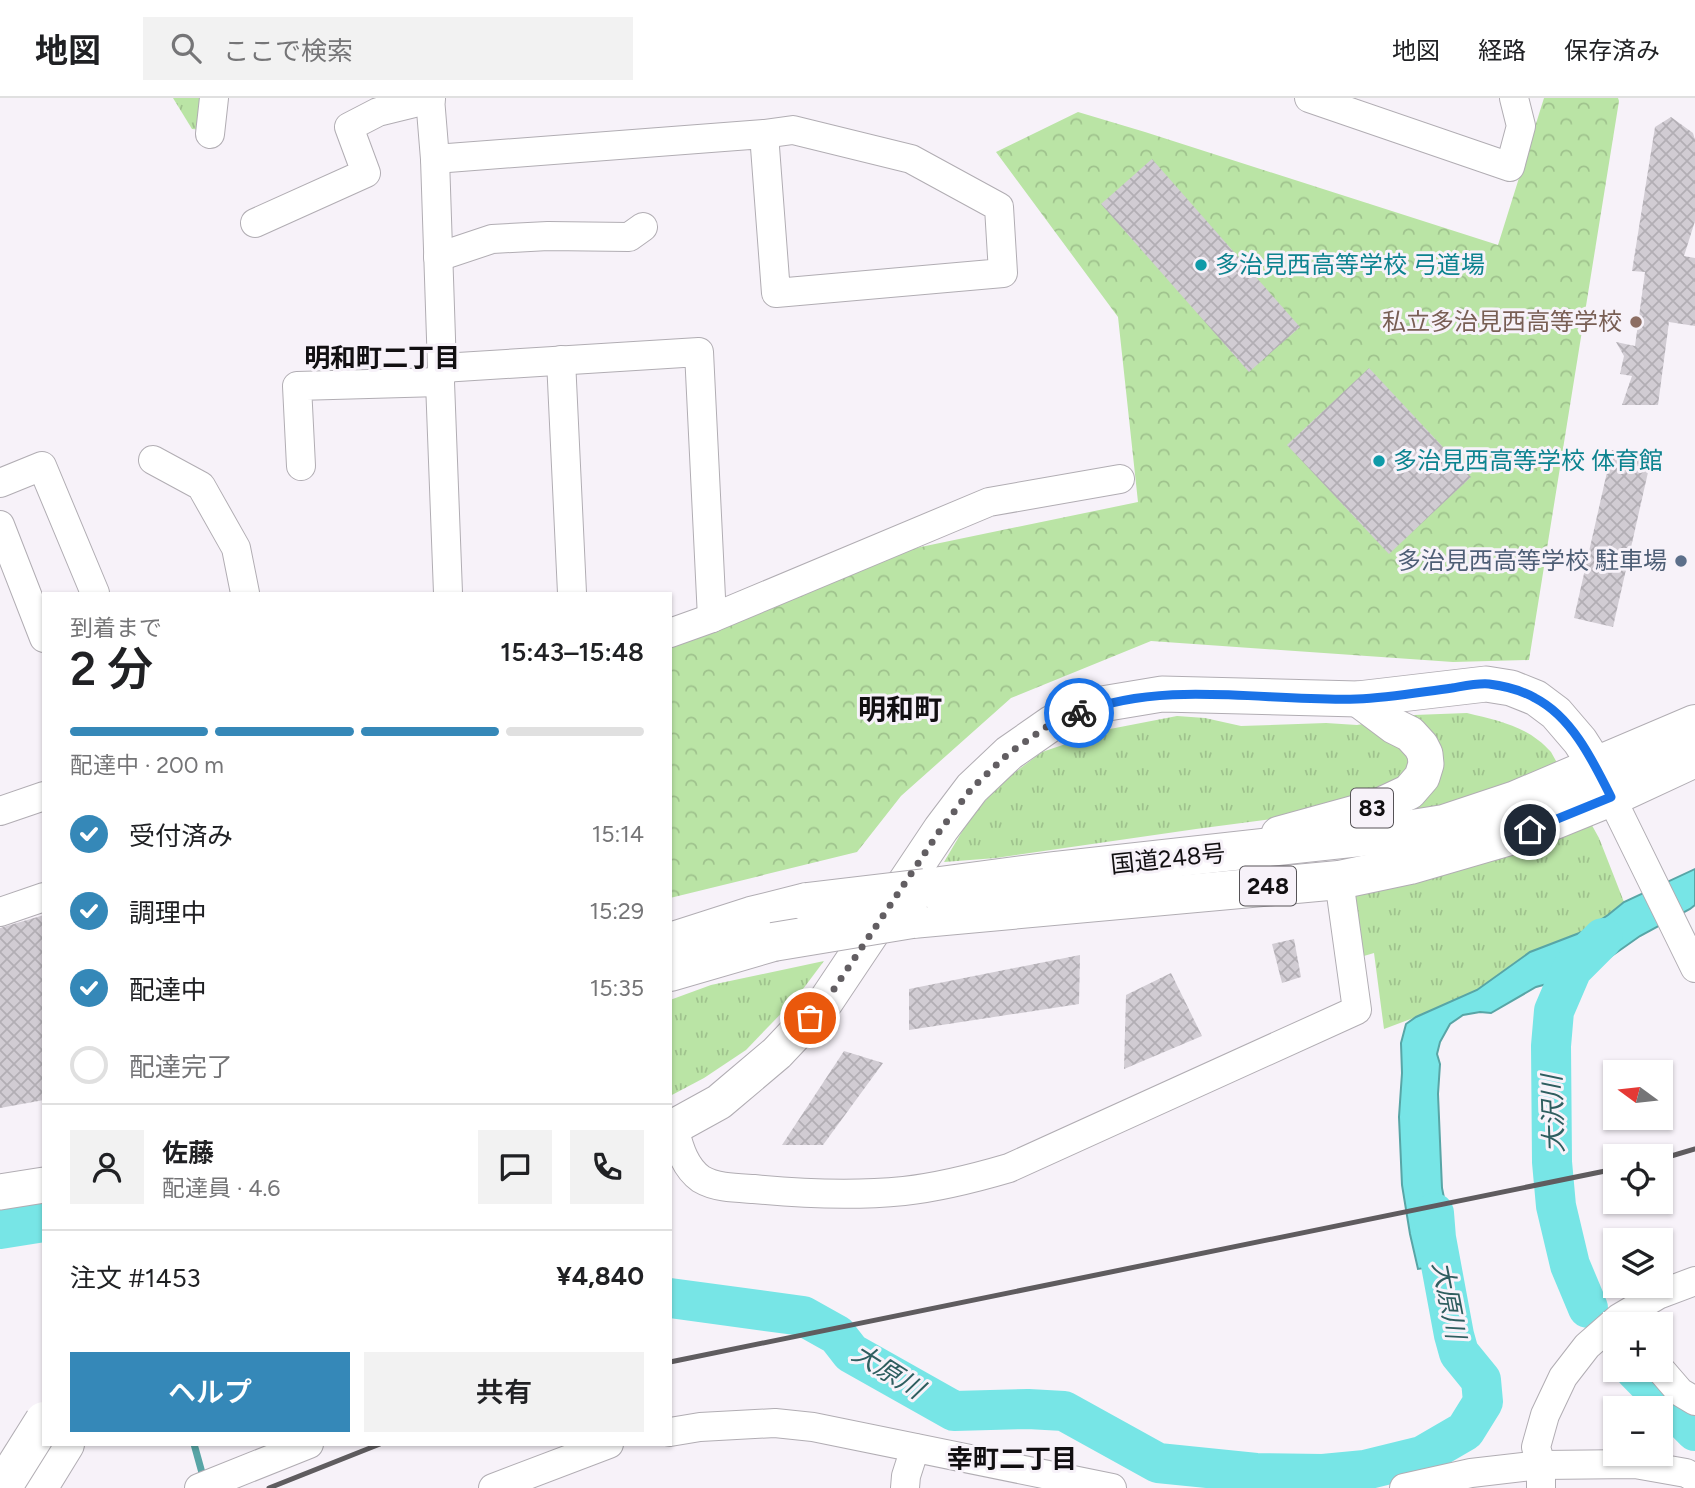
<!DOCTYPE html>
<html lang="ja">
<head>
<meta charset="utf-8">
<style>
  :root { --surface:#fff; --page:#f2f2f2; --text:#202124; --muted:#757577; --line:#e0e0e0; --accent:#3588b8 }
  body { margin:0; font-family:Figtree,"Noto Sans JP",sans-serif; background:var(--page); color:var(--text); height:100vh; display:flex; flex-direction:column; font-size:26px; white-space:nowrap }
  * { box-sizing:border-box; margin:0 }
  p { font-size:23px; color:var(--muted) }
  .icon { flex:none; width:38px; height:38px; fill:none; stroke:currentColor; stroke-width:2; stroke-linecap:round; stroke-linejoin:round }
  .map { position:relative; flex:1; overflow:hidden }
  .side { position:absolute; left:42px; top:494px; width:630px; height:854px; display:flex; flex-direction:column; background:var(--surface); border-radius:0px; box-shadow:0 2px 5px #0004 }
  .side>* { flex:none }
  .needle { width:46px; rotate:285deg }
  .controls { position:absolute; left:1603px; top:962px; display:grid; gap:14px }
  .controls a { display:grid; place-items:center; width:70px; height:70px; border-radius:0px; background:var(--surface); box-shadow:0 2px 5px #0004; font-size:35px }
  .pin { position:absolute; display:grid; place-items:center; width:60px; height:60px; color:#fff; margin:-30px; border:4px solid #fff; border-radius:50%; box-shadow:0 2px 7px #0007 }
  .courier { position:absolute; display:grid; place-items:center; width:70px; height:70px; margin:-35px; border:5px solid #1a73e8; border-radius:50%; background:#fff; color:#222; box-shadow:0 2px 9px #0007 }
  .summary em { font-style:normal; font-weight:600 }
  .summary div { display:flex; flex-direction:column-reverse }
  .summary { display:flex; align-items:center; justify-content:space-between; height:119px; padding:0 28px }
  h1 { font-size:46px; font-weight:600; line-height:52px }
  .bar { display:grid; grid-template-columns:repeat(4,1fr); gap:10px 7px; align-content:center; height:84px; padding:0 28px }
  .bar i { height:9px; border-radius:5px; background:var(--line) }
  .bar .active { background:var(--accent) }
  .bar p { grid-column:span 4 }
  .line { display:flex; align-items:center; gap:18px; padding:0 28px; border-top:2px solid var(--line) }
  .line div { flex:1 }
  .round { display:grid; place-items:center; flex:none; width:74px; height:74px; border-radius:0px; background:var(--page) }
  ol { padding:0 28px; list-style:none }
  li { display:flex; align-items:center; gap:21px; height:77px }
  li p { margin-inline-start:auto }
  li .icon { padding:7px; border-radius:50%; background:var(--accent); color:#fff; stroke-width:4 }
  li:last-child { color:var(--muted) }
  li i { width:38px; height:38px; border:4px solid var(--line); border-radius:50% }
  .cta { display:flex; gap:14px; margin-top:auto; padding:14px 28px }
  .cta a { flex:1; height:80px; border-radius:0px; background:var(--accent); color:#fff; font-size:28px; font-weight:600; line-height:80px; text-align:center }
  .cta a+a { background:var(--page); color:var(--text) }
  header { display:flex; align-items:center; gap:42px; box-sizing:border-box; height:98px; padding:0 35px; background:var(--surface); border-bottom:2px solid var(--line) }
  header strong { font-size:33px }
  nav { display:flex; gap:38px; margin-inline-start:auto; font-size:24px }
  .search { width:490px; height:63px; background:var(--page); display:flex; align-items:center; gap:18px; box-sizing:border-box; padding:0 24px; border-radius:0px; color:var(--muted); font-size:26px }
  .map>svg:first-child { display:block }
  .forest { fill:url(#forest-crowns) }
  .park { fill:url(#park-tufts) }
  .water { fill:#77e5e6; stroke:#58a5a6; stroke-width:2 }
  .lines { fill:none; stroke-linecap:round; stroke-linejoin:round }
  .stream { stroke:#58a5a6; stroke-width:7 }
  .river { stroke:#77e5e6; stroke-width:40 }
  .building { fill:url(#building-cross-hatch) }
  .minor-casing { stroke:#b1adb3; stroke-width:30 }
  .major-casing { stroke:#b1adb3; stroke-width:37 }
  .highway-casing { stroke:#b1adb3; stroke-width:40 }
  .minor { stroke:#fff; stroke-width:28 }
  .major { stroke:#fff; stroke-width:35 }
  .highway { stroke:#fff; stroke-width:38 }
  .rail { stroke:#5f5c5f; stroke-width:5 }
  .highway-bridge-casing { stroke:#b1adb3; stroke-width:40; stroke-linecap:butt }
  .highway-bridge { stroke:#fff; stroke-width:38 }
  .done { stroke:#625e62; stroke-width:7; stroke-dasharray:0 12.6 }
  .route { stroke:#1a73e8; stroke-width:9 }
  .culture-dot { fill:#0f9aa8; stroke:#f7f2f9; stroke-width:2.5 }
  .education-dot { fill:#8d6e63; stroke:#f7f2f9; stroke-width:2.5 }
  .service-dot { fill:#5c6f8a; stroke:#f7f2f9; stroke-width:2.5 }
  .labels { text-anchor:middle; stroke-width:6; stroke-linejoin:round; paint-order:stroke }
  .shield { fill:#f7f2f9; stroke:#565357; stroke-width:2 }
  .shield-label { font-size:23px; font-weight:bold; fill:#110f11 }
  .culture-label { font-size:24px; fill:#0d838f; stroke:#f7f2f9; text-anchor:start }
  .education-label { font-size:24px; fill:#785e54; stroke:#f7f2f9; text-anchor:end }
  .service-label { font-size:24px; fill:#4e5e75; stroke:#f7f2f9; text-anchor:end }
  .street-label { font-size:24px; fill:#110f11; stroke:#f7f2f9 }
  .neighbourhood-label { font-size:26px; font-weight:bold; fill:#110f11; stroke:#f7f2f9 }
  .water-label { font-size:26px; font-style:italic; fill:#2e5e5f; stroke:#f7f2f9 }
  .quarter-label { font-size:28px; font-weight:bold; fill:#110f11; stroke:#f7f2f9 }
</style>
</head>
<body>
<header>
<strong>地図</strong>
<div class="search"><svg class="icon" aria-label="search" viewBox="0 0 24 24"><circle cx="10" cy="10" r="6"/><path d="M15 15l6 6"/></svg>ここで検索</div>
<nav><a>地図</a><a>経路</a><a>保存済み</a></nav>
</header>
<div class="map">
<svg width="1695" height="1390" viewBox="0 0 1695 1390">
  <defs>
    <pattern id="forest-crowns" width="20" height="18" patternUnits="userSpaceOnUse" patternTransform="scale(1.75)"><rect width="20" height="18" fill="#bae4a5"/><path d="M2 6a3 3 0 1 1 6 0M12 15a3 3 0 1 1 6 0" fill="none" stroke="#9fc28d"/></pattern>
    <pattern id="park-tufts" width="24" height="20" patternUnits="userSpaceOnUse" patternTransform="scale(1.75)"><rect width="24" height="20" fill="#bae4a5"/><path d="M3 7l-1-3M5 7V3M7 7l1-3M15 17l-1-3M17 17v-4M19 17l1-3" fill="none" stroke="#9fc28d"/></pattern>
    <pattern id="building-cross-hatch" width="8" height="8" patternUnits="userSpaceOnUse" patternTransform="scale(1.75)"><rect width="8" height="8" fill="#d1ccd3"/><path d="M0 0l8 8M0 8l8-8" fill="none" stroke="#b2aeb4"/></pattern>
  </defs>
  <rect width="100%" height="100%" fill="#f7f2f9"/>
  <!-- forest -->
  <path class="forest" d="M1544,0H1618L1619,3L1529,562L1453,564L1151,543L1011,600L901,698L857,754L670,800V546L887,456L1138,404L1118,219L996,54L1078,14L1145,34L1498,147Z"/>
  <!-- park -->
  <g class="park">
    <path d="M173,0H206L203,32L192,31Z"/>
    <path d="M1467,615C1499,623 1528,628 1551,654L1599,740L1624,804L1608,817L1582,834L1530,854L1477,892L1416,919L1384,931L1374,855L1357,860L1334,713L1196,731L996,760L944,764L970,720L1002,684L1042,654L1110,631L1177,618L1205,620L1241,628L1326,625L1357,627L1414,617Z"/>
    <path d="M824,863L797,899L746,952L704,980L670,998V902L711,887Z"/>
  </g>
  <!-- water -->
  <path class="water" d="M1695,771V807L1690,811L1640,838L1606,862L1576,878L1536,889L1491,915L1480,914L1463,917L1450,926L1440,944L1437,956L1440,966L1438,996L1442,1090L1448,1120V1148L1453,1166L1418,1171L1410,1136L1402,1087L1399,1019L1402,975L1401,945L1406,926L1416,919L1477,892L1530,854L1582,834L1608,817L1624,804Z"/>
  <g class="lines">
    <!-- stream -->
    <path class="stream" d="M194,1346L204,1382"/>
    <!-- river -->
    <g class="river">
      <path d="M0,1131L44,1124"/>
      <path d="M670,1200L803,1218L837,1237L851,1255L954,1313L1028,1311L1064,1313L1158,1365L1256,1375L1323,1376L1365,1372L1422,1358L1465,1333L1483,1304L1481,1282L1459,1255L1454,1237L1436,1140L1434,1115"/>
      <path d="M1588,1210L1570,1167L1556,1108L1552,1064L1551,948L1554,913L1572,871L1603,840"/>
      <path d="M1635,1272L1695,1333"/>
    </g>
  </g>
  <!-- building -->
  <g class="building">
    <path d="M1671,19L1693,35L1695,42V123L1684,158L1695,160V228L1669,224L1658,307H1622L1632,278L1620,276L1624,258L1616,244L1635,248L1645,174L1632,173L1655,29Z"/>
    <path d="M1152,61L1300,229L1249,274L1101,106Z"/>
    <path d="M1369,270L1471,379L1389,456L1287,347Z"/>
    <path d="M1612,352L1651,361L1613,529L1574,520Z"/>
    <path d="M44,817V1002L0,1010V830Z"/>
    <path d="M1294,841L1301,879L1282,885L1272,846Z"/>
    <path d="M1080,857L1079,906L909,932V891Z"/>
    <path d="M1171,875L1202,938L1124,971L1126,897Z"/>
    <path d="M844,953L883,965L823,1047H782Z"/>
  </g>
  <g class="lines">
    <!-- minor casing -->
    <g class="minor-casing">
      <g id="minor">
        <path d="M430,0L435,61L442,270L440,284L448,495"/>
        <path d="M1309,0L1510,69L1521,28L1514,0"/>
        <path d="M210,36L214,0"/>
        <path d="M435,61L764,36L793,32L911,61L999,109L1003,175L776,195L764,36"/>
        <path d="M255,125L366,75L349,29L378,14L431,1"/>
        <path d="M438,159L492,141L548,138L629,139L643,129"/>
        <path d="M561,262L572,495"/>
        <path d="M442,270L699,254L712,520"/>
        <path d="M153,362L201,388L236,450L245,495"/>
        <path d="M301,368L297,288L440,284"/>
        <path d="M0,385L42,368L95,495"/>
        <path d="M0,427L44,540"/>
        <path d="M670,535L712,520L989,404L1120,381"/>
        <path d="M1611,699L1695,870"/>
        <path d="M0,713L44,698"/>
        <path d="M0,814L44,799"/>
        <path d="M674,1030C679,1048 684,1069 701,1081C716,1090 737,1090 754,1091C804,1096 854,1098 904,1093C940,1089 975,1080 1009,1070L1357,912L1339,782"/>
        <path d="M1661,1272L1680,1294L1695,1303"/>
        <path d="M670,1334L700,1329L775,1325L813,1329L1112,1390"/>
        <path d="M199,1390L309,1346"/>
        <path d="M493,1390L609,1346"/>
        <path d="M905,1390L906,1378L915,1350"/>
        <path d="M1404,1390L1471,1375L1541,1367L1635,1366L1686,1375L1695,1380"/>
        <path d="M1541,1390V1367L1536,1349L1545,1317L1563,1279L1587,1248L1619,1220L1658,1197L1695,1183"/>
      </g>
    </g>
    <!-- major casing -->
    <g class="major-casing">
      <g id="major">
        <path d="M1279,736L1377,709L1409,694L1422,679L1426,666L1425,656L1421,648L1410,636L1394,628L1358,601"/>
        <path d="M670,1031L719,1004L777,955L826,903L941,731L972,690L1009,655L1052,625L1102,606L1162,596L1358,601L1486,586L1511,590L1536,600L1556,615L1580,643L1596,668L1608,693"/>
        <path d="M0,1094L44,1087"/>
      </g>
    </g>
    <!-- highway casing -->
    <g class="highway-casing">
      <g id="highway">
        <path d="M925,790L1054,773L1369,738L1444,726L1516,702L1695,626"/>
        <path d="M912,821L1339,782L1410,767L1530,732L1611,699L1695,660"/>
        <path d="M670,844L751,818L807,804"/>
        <path d="M670,874L773,844"/>
        <path d="M38,1390L65,1346"/>
      </g>
    </g>
    <!-- minor -->
    <use href="#minor" class="minor"/>
    <!-- major -->
    <use href="#major" class="major"/>
    <!-- highway -->
    <use href="#highway" class="highway"/>
    <!-- rail -->
    <g class="rail">
      <path d="M1661,1061L1695,1051"/>
      <path d="M670,1264L1615,1071"/>
      <path d="M269,1390L380,1346"/>
    </g>
    <!-- highway-bridge casing -->
    <g class="highway-bridge-casing">
      <g id="highway-bridge">
        <path d="M807,804L925,790"/>
        <path d="M773,844L912,821"/>
        <path d="M2,1390L44,1323"/>
      </g>
    </g>
    <!-- highway-bridge -->
    <use href="#highway-bridge" class="highway-bridge"/>
  </g>
  <g class="lines">
    <!-- done -->
    <path class="done" d="M810,920L826,903L941,731L972,690L1009,655L1052,625L1079,615"/>
    <!-- route -->
    <path class="route" d="M1079,615C1167,581 1265,604 1357,601C1389,600 1421,594 1452,590C1464,588 1477,585 1489,586C1505,588 1521,592 1535,600C1572,619 1593,663 1611,699L1530,732"/>
  </g>
  <!-- markers -->
  <g class="culture-dot">
    <circle cx="1201" cy="167" r="7"/>
    <circle cx="1379" cy="363" r="7"/>
  </g>
  <circle class="education-dot" cx="1636" cy="224" r="7"/>
  <circle class="service-dot" cx="1681" cy="463" r="7"/>
  <g class="labels">
    <!-- shield labels -->
    <g class="shield">
      <rect x="1351" y="690.5" width="42" height="39" rx="5"/>
      <rect x="1240" y="768.5" width="56" height="39" rx="5"/>
    </g>
    <g class="shield-label">
      <text x="1372" y="718">83</text>
      <text x="1268" y="796">248</text>
    </g>
    <!-- culture labels -->
    <g class="culture-label">
      <text x="1215" y="175">多治見西高等学校 弓道場</text>
      <text x="1393" y="371">多治見西高等学校 体育館</text>
    </g>
    <!-- education labels -->
    <g class="education-label">
      <text x="1622" y="232">私立多治見西高等学校</text>
    </g>
    <!-- service labels -->
    <g class="service-label">
      <text x="1667" y="471">多治見西高等学校 駐車場</text>
    </g>
    <!-- street labels -->
    <g class="street-label">
      <text transform="translate(1168 761) rotate(-6)" y="8">国道248号</text>
    </g>
    <!-- neighbourhood labels -->
    <g class="neighbourhood-label">
      <text x="382" y="269">明和町二丁目</text>
      <text x="1012" y="1370">幸町二丁目</text>
    </g>
    <!-- water labels -->
    <g class="water-label">
      <text transform="translate(1553 1016) rotate(-92)" y="9">大沢川</text>
      <text transform="translate(1449 1202) rotate(79)" y="9">大原川</text>
      <text transform="translate(888 1273) rotate(32)" y="9">大原川</text>
    </g>
    <!-- quarter labels -->
    <g class="quarter-label">
      <text x="900" y="621">明和町</text>
    </g>
  </g>
</svg>
<div class="controls">
<a><svg class="needle" viewBox="-14 -14 28 28"><path d="M0-13l5 13h-10z" fill="#e53935"/><path d="M0 13l5-13h-10z" fill="#757577"/></svg></a>
<a><svg class="icon" aria-label="locate" viewBox="0 0 24 24"><circle cx="12" cy="12" r="6"/><path d="M12 2v4M12 18v4M2 12h4M18 12h4"/></svg></a>
<a><svg class="icon" aria-label="layers" viewBox="0 0 24 24"><path d="M12 4l9 5-9 5-9-5zM3 14l9 5 9-5"/></svg></a>
<a>+</a>
<a>−</a>
</div>
<div class="pin" style="left:810px;top:920px;background:#ea580c"><svg class="icon" aria-label="bag" viewBox="0 0 24 24"><path d="M5 8h14l-1 12H6zM9 8a3 3 0 0 1 6 0"/></svg></div>
<div class="pin" style="left:1530px;top:732px;background:#1f2937"><svg class="icon" aria-label="home" viewBox="0 0 24 24"><path d="M3 11l9-7 9 7M6 9v11h12V9"/></svg></div>
<div class="courier" style="left:1079px;top:615px"><svg class="icon" aria-label="bike" viewBox="0 0 24 24"><circle cx="6" cy="16" r="4"/><circle cx="18" cy="16" r="4"/><path d="M6 16l4-8h5l3 8M10 8l3 8H6M13 5h3"/></svg></div>
<section class="side">
<div class="summary"><div><h1>2 分</h1><p>到着まで</p></div><em>15:43–15:48</em></div>
<div class="bar"><i class="active"></i><i class="active"></i><i class="active"></i><i></i><p>配達中 · 200 m</p></div>
<ol>
<li><svg class="icon" aria-label="check" viewBox="0 0 24 24"><path d="M5 12l5 5 9-10"/></svg>受付済み<p>15:14</p></li>
<li><svg class="icon" aria-label="check" viewBox="0 0 24 24"><path d="M5 12l5 5 9-10"/></svg>調理中<p>15:29</p></li>
<li><svg class="icon" aria-label="check" viewBox="0 0 24 24"><path d="M5 12l5 5 9-10"/></svg>配達中<p>15:35</p></li>
<li><i></i>配達完了</li>
</ol>
<div class="line" style="height:126px"><a class="round"><svg class="icon" aria-label="person" viewBox="0 0 24 24"><circle cx="12" cy="8" r="4"/><path d="M4 21q1-7 8-7t8 7"/></svg></a><div><b>佐藤</b><p>配達員 · 4.6</p></div><a class="round"><svg class="icon" aria-label="chat" viewBox="0 0 24 24"><path d="M4 5h16v11H9l-5 4z"/></svg></a><a class="round"><svg class="icon" aria-label="phone" viewBox="0 0 24 24"><path d="M5 4h4l2 5-3 2q2 4 5 5l2-3 5 2v4C11 20 4 13 5 4z"/></svg></a></div>
<div class="line" style="height:91px"><div>注文 #1453</div><b>¥4,840</b></div>
<div class="cta"><a>ヘルプ</a><a>共有</a></div>
</section>
</div>
</body>
</html>
